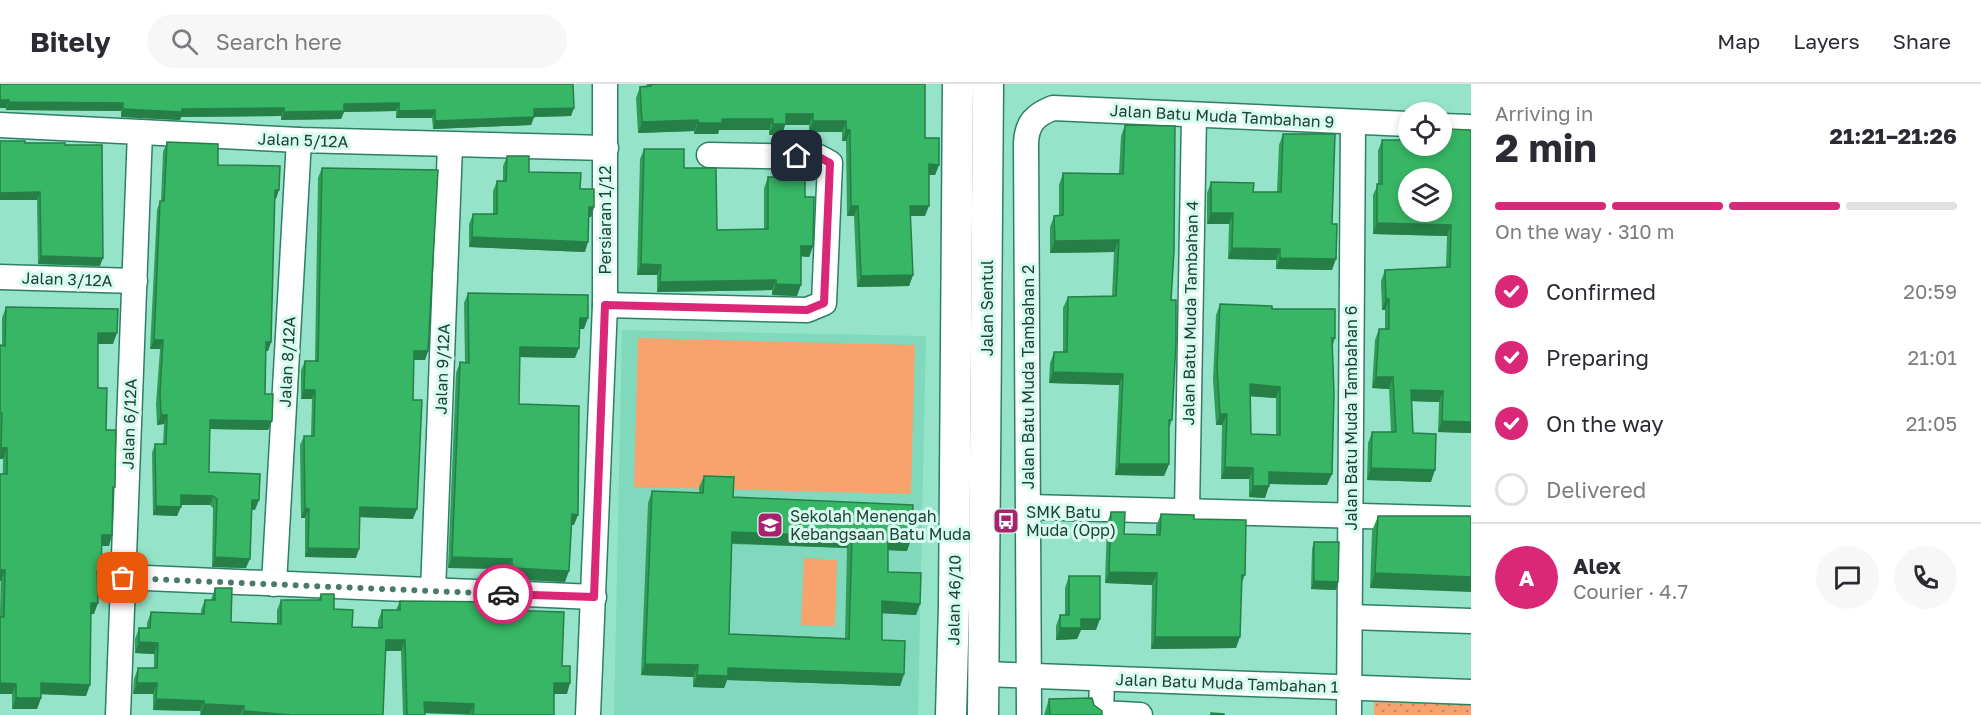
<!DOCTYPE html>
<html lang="en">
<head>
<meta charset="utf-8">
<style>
  :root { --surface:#fff; --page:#f7f7f7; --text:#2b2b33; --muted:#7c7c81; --line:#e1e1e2; --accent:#db2777 }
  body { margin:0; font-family:"Golos Text",sans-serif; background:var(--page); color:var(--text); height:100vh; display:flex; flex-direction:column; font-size:22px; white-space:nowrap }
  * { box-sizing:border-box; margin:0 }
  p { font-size:20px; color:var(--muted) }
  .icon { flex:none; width:33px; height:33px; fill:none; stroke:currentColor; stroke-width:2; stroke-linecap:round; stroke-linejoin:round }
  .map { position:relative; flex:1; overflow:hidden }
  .sheet { display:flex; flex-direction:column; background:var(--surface); width:510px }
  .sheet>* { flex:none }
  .controls { position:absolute; left:1398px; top:18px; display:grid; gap:12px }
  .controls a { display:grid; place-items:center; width:54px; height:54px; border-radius:50%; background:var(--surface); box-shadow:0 3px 9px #0003; font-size:30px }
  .pin { position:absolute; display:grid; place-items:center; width:51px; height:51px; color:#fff; margin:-26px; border-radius:12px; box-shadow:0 3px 9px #0006 }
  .courier { position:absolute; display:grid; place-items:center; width:60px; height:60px; margin:-30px; border:4px solid #db2777; border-radius:50%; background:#fff; color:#222; box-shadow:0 2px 8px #0007 }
  .head em { font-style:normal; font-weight:700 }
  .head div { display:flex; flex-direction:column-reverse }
  .head { display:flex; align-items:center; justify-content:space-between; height:102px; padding:0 24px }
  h1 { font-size:39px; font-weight:700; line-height:45px }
  .bar { display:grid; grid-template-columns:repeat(4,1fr); gap:9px 6px; align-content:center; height:72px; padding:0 24px }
  .bar i { height:8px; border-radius:4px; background:var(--line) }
  .bar .current { background:var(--accent) }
  .bar p { grid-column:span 4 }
  .line { display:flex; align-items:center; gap:15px; padding:0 24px; border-top:2px solid var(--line) }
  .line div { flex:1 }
  .round { display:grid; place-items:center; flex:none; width:63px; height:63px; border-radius:32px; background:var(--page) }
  ol { padding:0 24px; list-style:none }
  li { display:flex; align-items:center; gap:18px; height:66px }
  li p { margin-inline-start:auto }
  li .icon { padding:6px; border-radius:50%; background:var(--accent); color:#fff; stroke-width:4 }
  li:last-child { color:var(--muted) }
  li i { width:33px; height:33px; border:3px solid var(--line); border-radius:50% }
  header { display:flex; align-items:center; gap:36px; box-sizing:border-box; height:84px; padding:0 30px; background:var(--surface); border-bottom:2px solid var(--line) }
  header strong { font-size:28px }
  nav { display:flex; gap:33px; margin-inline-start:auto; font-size:21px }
  .search { width:420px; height:54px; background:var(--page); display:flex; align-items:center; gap:15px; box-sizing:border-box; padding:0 21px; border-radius:33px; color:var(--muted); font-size:22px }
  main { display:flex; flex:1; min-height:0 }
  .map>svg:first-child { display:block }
  .built { fill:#80d9bd }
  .park { fill:url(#park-dots) }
  .pitch { fill:#f8a26d }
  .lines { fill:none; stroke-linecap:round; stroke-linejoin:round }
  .minor-casing { stroke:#2e7f68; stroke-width:27 }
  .major-casing { stroke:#2e7f68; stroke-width:33 }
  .minor { stroke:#fff; stroke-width:24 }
  .major { stroke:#fff; stroke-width:30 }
  .wall { fill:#2f9d57; fill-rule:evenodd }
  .shaded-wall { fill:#267f47 }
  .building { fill:#37b665; stroke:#267f47; stroke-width:1.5; fill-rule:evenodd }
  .done { stroke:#497a6a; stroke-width:6; stroke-dasharray:0 10.8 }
  .route { stroke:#db2777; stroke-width:8 }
  .labels { text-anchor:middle; stroke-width:6; stroke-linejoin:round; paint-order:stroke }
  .street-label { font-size:16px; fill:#204137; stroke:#d6fcee }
  .poi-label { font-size:16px; fill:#204137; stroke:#d6fcee; text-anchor:start }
</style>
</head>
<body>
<header>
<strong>Bitely</strong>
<div class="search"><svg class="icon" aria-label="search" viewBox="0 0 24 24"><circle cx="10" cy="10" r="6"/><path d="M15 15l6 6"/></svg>Search here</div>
<nav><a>Map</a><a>Layers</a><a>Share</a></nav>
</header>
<main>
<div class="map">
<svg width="1471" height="631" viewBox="0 0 1471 631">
  <defs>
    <pattern id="park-dots" width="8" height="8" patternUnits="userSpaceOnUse" patternTransform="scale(1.5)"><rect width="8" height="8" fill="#f8a26d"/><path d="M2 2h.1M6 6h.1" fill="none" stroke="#c8865a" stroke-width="1.8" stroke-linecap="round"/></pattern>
  </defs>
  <rect width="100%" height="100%" fill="#95e4ca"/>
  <!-- built -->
  <path class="built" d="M622,246L926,252L918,631H614Z"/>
  <!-- park -->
  <path class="park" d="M1374,617L1471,621V631H1374Z"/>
  <!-- pitch -->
  <g class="pitch">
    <path d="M638,254L915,261L911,410L634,403Z"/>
    <path d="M804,474L837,476L835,542L801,541Z"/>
  </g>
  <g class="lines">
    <!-- minor casing -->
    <g class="minor-casing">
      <g id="minor">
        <path d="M0,41L299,56L606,64"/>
        <path d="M1442,42L1471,43"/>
        <path d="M0,193L135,197"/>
        <path d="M605,221L807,226L824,219L830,79L819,73L709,71"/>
        <path d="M1029,423L1471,435"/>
        <path d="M1187,427L1194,31"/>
        <path d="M123,493L594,513"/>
        <path d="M274,500L299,56"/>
        <path d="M433,508L450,62"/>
        <path d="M1350,533L1471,537"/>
        <path d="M984,590L1471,608"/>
        <path d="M1102,595L1101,629L1140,631"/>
        <path d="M118,631L140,48"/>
        <path d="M588,631L605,221V0"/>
        <path d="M1029,631L1026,59C1027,39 1035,31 1053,24L1408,40"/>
        <path d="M1349,631L1353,38"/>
      </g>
    </g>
    <!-- major casing -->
    <g class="major-casing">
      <g id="major">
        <path d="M951,631L954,522L958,0"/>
        <path d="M983,631L988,0"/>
      </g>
    </g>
    <!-- minor -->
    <use href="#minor" class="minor"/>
    <!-- major -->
    <use href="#major" class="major"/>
  </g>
  <!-- wall -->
  <g class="wall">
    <path d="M0,0H573L571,32L534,33L531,41L433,45L432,34H396V27L344,28L341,35L281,36V32L181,33L180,36L121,33V27L6,26Z"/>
    <path d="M647,0H925V54L939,81L935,91H929L925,132H910L913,191L909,202L857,203L854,132H847L846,57H842V48H809V41H785L782,51H769V46H719L718,50H694V47L638,49L636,14L640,3H646Z"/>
    <path d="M1125,41L1171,216L1172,336L1169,345V380L1164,392L1115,391L1119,301L1049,299L1050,279L1054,268H1063V224L1068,213L1112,212L1114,168L1050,169V143L1054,132L1059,131V101L1063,89H1119L1121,52Z"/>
    <path d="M1403,43L1408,62L1444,55L1447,45L1471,349L1438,348L1439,318L1412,317L1413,349L1431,398L1367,396L1368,359L1372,348H1391L1389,305L1372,304L1375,256L1379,245H1385V226H1382L1381,197L1385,186L1446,183L1447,152L1373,150V111L1378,100V67L1382,56H1399Z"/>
    <path d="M1283,50L1332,186L1276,185V176L1228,175L1229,140H1207V109L1211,98L1253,108H1277L1279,61Z"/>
    <path d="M0,57L65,61L100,182L38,180L37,116H0Z"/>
    <path d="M167,58L218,81L276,115H275L271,258L268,267H266L265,310L272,337L268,346L210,345L209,388L255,426L251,425L246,484L212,483L213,424L210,421H181L177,432L153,431L152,369L155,360H163L164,340L157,341L156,320L160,265H150L157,126L160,117H161L163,68Z"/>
    <path d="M644,65L684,84L717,146L764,145V104L768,93L805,113L813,162L809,173L801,172L797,212L772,211V206L657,208V191H637L640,75Z"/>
    <path d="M507,72L529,88L580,105L594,123L591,133H589L585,168L469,163V140L473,130H493V107L497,97H503V82Z"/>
    <path d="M322,84L428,267L425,276H414L413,316V435L360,433L356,474L305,473V434H301L300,361L304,352H311L312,315H301V286L305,277H315L318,94Z"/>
    <path d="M468,209L584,245H579L575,274L520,273L519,320L574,441H571L565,498L508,495V485L448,484L456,289L460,278L465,279L464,219Z"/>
    <path d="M1220,220L1272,225L1335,254L1333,261L1327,401L1269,400L1265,414L1249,413V395H1221L1222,341H1216L1213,295L1216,231ZM1250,312L1276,314V351L1251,350Z"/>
    <path d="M6,223L113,260H98V304L106,346L113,409L109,462H101V487L97,496L94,530H91L86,612L41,610V614L37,625H12V610H0V530L3,375H0V261L2,262V234Z"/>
    <path d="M704,392L733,413L911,455L907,467L888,466V488L920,520L916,531L882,529V556L904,590L900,602L727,596L724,604L693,603V593L641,591L648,419L652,407L699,409V403ZM732,460L847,464L845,554L729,550Z"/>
    <path d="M1111,428L1124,450L1156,451V442L1161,430L1194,435L1245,491L1241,501L1236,564L1151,565L1152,501L1105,499L1107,439Z"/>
    <path d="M1378,432H1471L1370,504L1372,447Z"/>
    <path d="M1314,458L1338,498L1336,506L1311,505L1312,465Z"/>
    <path d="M1069,492L1096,546H1081L1077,555L1056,556V542L1060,531H1065V504Z"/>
    <path d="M215,504L231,538L277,540V526L281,516H318L321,510L334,525L352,543L378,544V537L382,526H396L400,517L502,526L562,582L567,610H554V631H470L424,629L425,631H403L401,567H385L383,631H201L200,627L153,626V610H133L134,595L138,584H154V570L135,569V555L139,544H147V539L151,528L201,530V526L205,516H211Z"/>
    <path d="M1049,615L1094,621L1102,631H1044Z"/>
  </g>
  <!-- shaded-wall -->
  <g class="shaded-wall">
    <path d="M0,16H9L6,24H0Z"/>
    <path d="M9,18L123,19L121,27L6,26Z"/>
    <path d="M399,19L396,27L344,28L341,35L281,36L284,28L344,20Z"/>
    <path d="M284,24L281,32L181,33L180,36L121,33L123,25Z"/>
    <path d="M574,24L571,32L534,33L531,41L433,45L435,37L534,25Z"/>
    <path d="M435,26L432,34H396L399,27Z"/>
    <path d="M786,30H813L809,41H785L782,51H769L773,40Z"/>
    <path d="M722,35H773L769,46H719L718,50H694L698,39Z"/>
    <path d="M698,36L694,47L638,49L642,38Z"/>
    <path d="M813,37H846L842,48H809Z"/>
    <path d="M846,46H850L846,57H842Z"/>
    <path d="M929,80L939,81L935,91H925Z"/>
    <path d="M275,106H279L276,115H272Z"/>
    <path d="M40,108L37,116H0V109Z"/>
    <path d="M851,122H858L854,132H847Z"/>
    <path d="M910,122H929L925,132H906Z"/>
    <path d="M589,123H594L591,133H586Z"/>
    <path d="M1211,129H1233L1229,140H1207Z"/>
    <path d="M1377,139L1451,141L1447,152L1373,150Z"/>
    <path d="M472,153L588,158L585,168L469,163Z"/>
    <path d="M1119,156L1114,168L1050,169L1055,157Z"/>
    <path d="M801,162H813L809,173L797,172Z"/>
    <path d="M1232,164L1280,165L1276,176L1228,175Z"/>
    <path d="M41,172L103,174L100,182L38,180Z"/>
    <path d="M1280,174L1336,175L1332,186L1276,185Z"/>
    <path d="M641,180L661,181L657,191H637Z"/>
    <path d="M913,191L909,202L857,203L861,192Z"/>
    <path d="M776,196L772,206L657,208L660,198Z"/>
    <path d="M776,200L801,201L797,212L772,211Z"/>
    <path d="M1386,215H1389L1385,226H1382Z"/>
    <path d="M580,234H588L584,245H576Z"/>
    <path d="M98,249H117L113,260H94Z"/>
    <path d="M154,256H163L160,265H150Z"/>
    <path d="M266,258H271L268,267H263Z"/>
    <path d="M520,263L579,264L575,274L516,273Z"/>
    <path d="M414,267H428L425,276H411Z"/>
    <path d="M1053,288L1123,290L1119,301L1049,299Z"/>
    <path d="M1376,293H1393L1389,305L1372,304Z"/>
    <path d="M1250,300L1280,303L1276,314L1246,312Z"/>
    <path d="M304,306H315L312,315H301Z"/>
    <path d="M1411,306L1443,307L1439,318L1407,317Z"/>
    <path d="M1220,330H1227L1222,341H1216Z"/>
    <path d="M161,331H167L164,340L157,341Z"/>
    <path d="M210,336L272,337L268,346L207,345Z"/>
    <path d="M1442,337L1471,338V349L1438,348Z"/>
    <path d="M1,364H7L3,375H0V367Z"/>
    <path d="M1119,380H1169L1164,392L1115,391Z"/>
    <path d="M1225,383L1253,384L1249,395H1221Z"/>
    <path d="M1371,384L1435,386L1431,398L1367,396Z"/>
    <path d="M1269,388L1332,390L1327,401L1265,400Z"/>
    <path d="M1253,402H1269L1265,414L1249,413Z"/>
    <path d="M181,411L213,412L210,421H178Z"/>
    <path d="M252,416H259L255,426L248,425Z"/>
    <path d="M156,422L181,423L177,432L153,431Z"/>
    <path d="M360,423L417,425L413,435L357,433Z"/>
    <path d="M305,424L309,425L305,434H301Z"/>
    <path d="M572,430L578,431L574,441H568Z"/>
    <path d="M732,448L852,453L847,464L728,459Z"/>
    <path d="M102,451H112L109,462H98Z"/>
    <path d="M888,454L911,455L907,467L884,466Z"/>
    <path d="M308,464L359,465L356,474L305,473Z"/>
    <path d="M215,473L250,475L246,484L212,483Z"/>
    <path d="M452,473L512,475L508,485L448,484Z"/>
    <path d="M512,484L569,487L565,498L508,495Z"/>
    <path d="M0,486H5L1,497H0Z"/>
    <path d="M1109,488L1157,489L1152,501L1105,499Z"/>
    <path d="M1375,489L1471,493V508L1370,504Z"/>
    <path d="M1314,497L1338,498L1336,506L1311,505Z"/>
    <path d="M882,517L920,520L916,531L877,529Z"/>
    <path d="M91,519H98L94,530H87Z"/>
    <path d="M1081,535H1100L1096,546H1081L1077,555L1056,556L1060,544Z"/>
    <path d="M1155,553H1240L1236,564L1151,565Z"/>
    <path d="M386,556H405L401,567H382Z"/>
    <path d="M139,558L158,559L154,570L135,569Z"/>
    <path d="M645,580L698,581L693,593L641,591Z"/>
    <path d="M728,584L904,590L900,602L727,596L724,604L693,603L697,591Z"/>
    <path d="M0,599L16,600L12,610H0Z"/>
    <path d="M41,599L90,601L86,612L37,610Z"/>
    <path d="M137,599H157L153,610H133Z"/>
    <path d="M554,599H570L567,610H550Z"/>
    <path d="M16,614H41L37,625H12Z"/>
    <path d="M156,615L204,617L200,627L153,626Z"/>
    <path d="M424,618L474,620L470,630L420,629Z"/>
    <path d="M204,620L244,622L240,631H200Z"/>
    <path d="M244,627L290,631H242Z"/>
  </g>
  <!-- building -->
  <g class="building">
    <path d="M0,0H573L574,24L534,25V33L435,37V26L399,27V19L344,20V27L284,28V24L182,25V28L123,25V19L9,18V16H0Z"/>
    <path d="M651,0H925V54H939V81L929,80V122H910L913,191L861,192L858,122H851L850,46H846V37H813V30H786V40H773V35H722V39H698V36L642,38L640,3L651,2Z"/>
    <path d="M1125,41L1175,42L1174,167L1171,216H1176V257L1172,336H1169V380H1119L1123,290L1053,288L1054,268H1067L1068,213L1116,212L1119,156L1055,157L1054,132L1063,131V89L1123,90Z"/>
    <path d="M1408,42V62H1442V55H1447V45L1471,46V338L1442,337L1443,307L1411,306L1413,349L1436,350L1435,386L1371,384L1372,348H1396L1393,293H1376L1379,245H1389V215H1386L1385,186L1450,183L1451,141L1377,139V100H1382V56H1403V43ZM1408,94H1442V128H1408Z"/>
    <path d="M1283,50H1335L1332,140H1337L1336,175L1280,174V165L1232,164L1233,129H1211V98L1254,99L1253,108H1281Z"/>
    <path d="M0,57H25V59H65V61H102L103,174L41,172L40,108L0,109Z"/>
    <path d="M167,58L218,60V81L280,82L279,106H275L271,258H266L265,310H273L272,337L210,336L209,388L260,390L259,416H252L250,475L215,473L217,415L213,412L181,411V423L156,422L155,360H166L167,331H161L160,310L163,256H154L160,117H164Z"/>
    <path d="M644,65H684V84H716L717,146L768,145V93H805V113H814L813,162H801V201L776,200V196L660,198L661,181L641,180Z"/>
    <path d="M507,72H529V88L581,89L580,105H594V123H589L588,158L472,153L473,130H497V97H506Z"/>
    <path d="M322,84L438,86L428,267H414L413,316H422L417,425L360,423L359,465L308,464L309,425L305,424L304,352H314L315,306H304L305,277H318Z"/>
    <path d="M468,209L588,211V234H580L579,264L520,263L519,320L579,322L578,431L572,430L569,487L512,484V475L452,473L460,278L469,279Z"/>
    <path d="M1220,220L1272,222V225H1335V254H1332L1334,310L1332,390L1269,388V402H1253V384L1225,383L1227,330H1220L1217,284ZM1250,300L1280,303V351L1251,350Z"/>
    <path d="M6,223L118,225L117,249H98V304H107L106,346H116L115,403H113L112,451H102L101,487H97L98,519H91L90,601L41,599V614H16V600L0,599V533H4L5,486H0V390H7V364H1L2,329H0V261L5,262Z"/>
    <path d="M704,392L734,393L733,413L913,421L911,455L888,454V488L921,489L920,520L882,517V556L905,557L904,590L728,584V592L697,591L698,581L645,580L652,407L703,409ZM732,448L852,453L849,555L729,550Z"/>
    <path d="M1111,428H1125L1124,450L1160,451L1161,430L1194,431V435L1246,436L1245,491H1242L1240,553H1155L1157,489L1109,488Z"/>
    <path d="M1378,432H1471V493L1375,489Z"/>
    <path d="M1314,458H1339L1338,498L1314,497Z"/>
    <path d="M1069,492H1100V535H1081V544H1060V531H1069Z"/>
    <path d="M215,504H232L231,538L281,540V516H321V510H334V525L353,526L352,543L382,544V526H400V517L502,518V526L564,528L562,582H570V599H554V631H473L474,620L424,618L425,631H407L405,556H386L383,631H290L244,627V622L204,620V617L156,615L157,599H137L138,584H157L158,559L139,558V544H150L151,528L204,530L205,516H215Z"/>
    <path d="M1092,614L1094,621L1102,627V631H1050L1049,615Z"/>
    <path d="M1211,629L1224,630V631H1211Z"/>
  </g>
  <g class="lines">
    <!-- done -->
    <path class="done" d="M123,494L503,510"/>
    <!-- route -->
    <path class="route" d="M503,510L594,513L605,221L807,226L824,219L830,79L819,73L797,72"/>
  </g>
  <!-- icons -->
  <defs>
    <g id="bus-square" transform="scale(1.35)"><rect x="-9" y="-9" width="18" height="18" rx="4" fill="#a7236e" stroke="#d6fcee"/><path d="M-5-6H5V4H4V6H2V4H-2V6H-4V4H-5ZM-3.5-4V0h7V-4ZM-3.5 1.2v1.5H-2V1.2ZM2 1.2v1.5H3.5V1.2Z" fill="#fff"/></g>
    <g id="school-square" transform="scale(1.35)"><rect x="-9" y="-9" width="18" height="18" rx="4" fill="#a7236e" stroke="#d6fcee"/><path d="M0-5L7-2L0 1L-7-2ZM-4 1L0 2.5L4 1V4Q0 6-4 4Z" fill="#fff"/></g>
  </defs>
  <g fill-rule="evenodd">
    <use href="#bus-square" x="1006" y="437"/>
    <use href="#school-square" x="770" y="441"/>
  </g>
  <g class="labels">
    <!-- street labels -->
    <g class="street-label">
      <text transform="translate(1222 32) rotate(3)" y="6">Jalan Batu Muda Tambahan 9</text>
      <text transform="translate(303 56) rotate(2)" y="6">Jalan 5/12A</text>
      <text transform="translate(605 136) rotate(-90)" y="6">Persiaran 1/12</text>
      <text transform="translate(67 195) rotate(2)" y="6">Jalan 3/12A</text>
      <text transform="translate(987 224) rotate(-90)" y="6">Jalan Sentul</text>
      <text transform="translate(1190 229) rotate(-89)" y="6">Jalan Batu Muda Tambahan 4</text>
      <text transform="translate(287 278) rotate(-87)" y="6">Jalan 8/12A</text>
      <text transform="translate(442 285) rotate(-88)" y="6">Jalan 9/12A</text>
      <text transform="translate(1028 293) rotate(-90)" y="6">Jalan Batu Muda Tambahan 2</text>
      <text transform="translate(1351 334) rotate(-90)" y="6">Jalan Batu Muda Tambahan 6</text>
      <text transform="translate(129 340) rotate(-88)" y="6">Jalan 6/12A</text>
      <text transform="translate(954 516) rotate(-89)" y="6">Jalan 46/10</text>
      <text transform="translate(1227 599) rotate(2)" y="6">Jalan Batu Muda Tambahan 1</text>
    </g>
    <!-- poi labels -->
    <g class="poi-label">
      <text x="1026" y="434">SMK Batu<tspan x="1026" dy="18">Muda (Opp)</tspan></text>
      <text x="790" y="438">Sekolah Menengah<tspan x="790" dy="18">Kebangsaan Batu Muda</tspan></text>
    </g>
  </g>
</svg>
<div class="controls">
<a><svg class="icon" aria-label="locate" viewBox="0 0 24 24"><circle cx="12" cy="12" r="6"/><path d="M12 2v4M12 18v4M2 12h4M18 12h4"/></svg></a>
<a><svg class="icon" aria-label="layers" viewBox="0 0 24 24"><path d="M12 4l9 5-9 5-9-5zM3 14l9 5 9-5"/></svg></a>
</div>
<div class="pin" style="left:123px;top:494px;background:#ea580c"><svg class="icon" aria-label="bag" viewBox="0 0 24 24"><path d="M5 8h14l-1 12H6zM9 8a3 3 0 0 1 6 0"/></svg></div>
<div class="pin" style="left:797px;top:72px;background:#1f2937"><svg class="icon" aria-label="home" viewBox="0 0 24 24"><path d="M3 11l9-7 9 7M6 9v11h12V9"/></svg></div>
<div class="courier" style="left:503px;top:510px"><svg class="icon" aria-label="car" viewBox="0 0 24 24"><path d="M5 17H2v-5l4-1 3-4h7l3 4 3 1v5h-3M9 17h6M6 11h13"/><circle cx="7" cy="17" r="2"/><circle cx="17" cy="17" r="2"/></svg></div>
</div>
<section class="sheet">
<div class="head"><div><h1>2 min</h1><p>Arriving in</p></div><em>21:21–21:26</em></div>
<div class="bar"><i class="current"></i><i class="current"></i><i class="current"></i><i></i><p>On the way · 310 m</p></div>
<ol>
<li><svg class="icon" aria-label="check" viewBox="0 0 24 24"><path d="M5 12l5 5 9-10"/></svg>Confirmed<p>20:59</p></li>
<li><svg class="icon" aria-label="check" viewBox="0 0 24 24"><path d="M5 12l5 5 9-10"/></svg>Preparing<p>21:01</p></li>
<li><svg class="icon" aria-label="check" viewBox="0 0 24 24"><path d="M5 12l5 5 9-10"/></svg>On the way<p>21:05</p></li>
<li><i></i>Delivered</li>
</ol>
<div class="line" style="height:108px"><b class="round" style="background:var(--accent);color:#fff">A</b><div><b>Alex</b><p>Courier · 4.7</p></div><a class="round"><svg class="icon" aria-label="chat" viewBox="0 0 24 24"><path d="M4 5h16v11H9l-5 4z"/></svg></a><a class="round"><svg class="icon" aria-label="phone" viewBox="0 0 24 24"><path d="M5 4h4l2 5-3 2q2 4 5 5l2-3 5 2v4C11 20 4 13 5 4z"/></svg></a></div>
</section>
</main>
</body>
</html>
